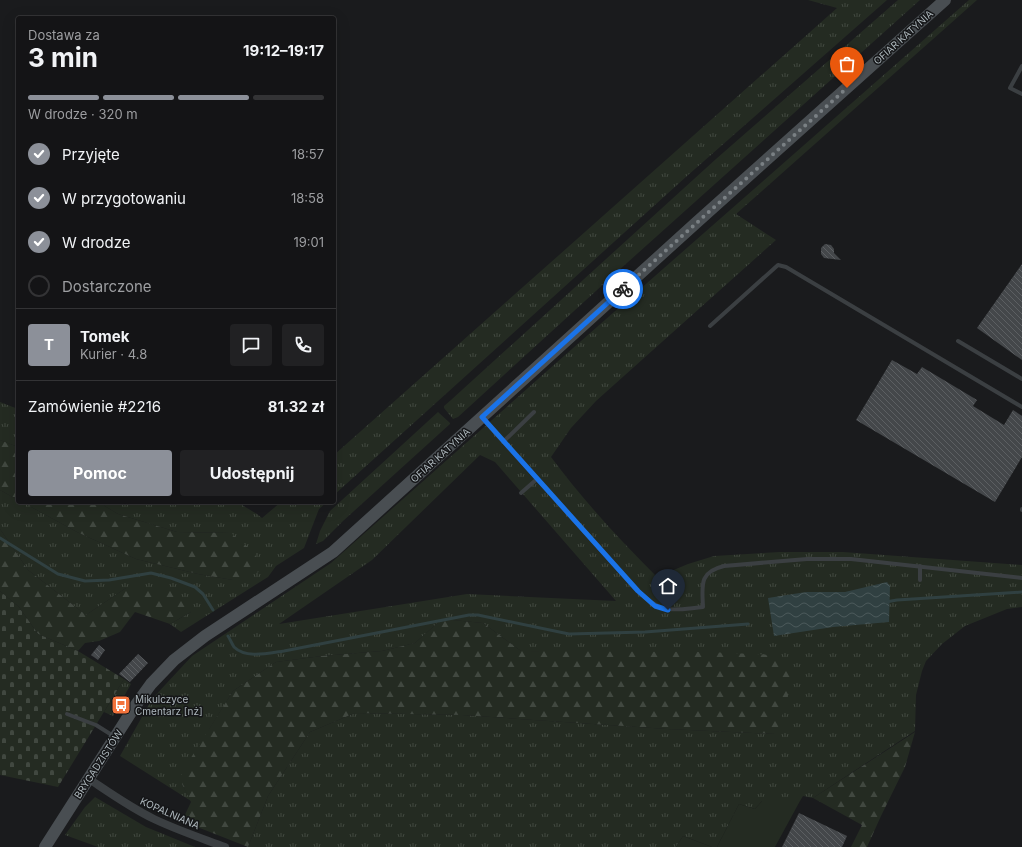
<!DOCTYPE html>
<html lang="pl">
<head>
<meta charset="utf-8">
<style>
  :root { --surface:#141416; --page:#212123; --text:#f1f3f6; --muted:#9d9ea1; --line:#333335; --accent:#8c9099 }
  body { margin:0; font-family:Inter,sans-serif; background:var(--page); color:var(--text); height:100vh; display:flex; flex-direction:column; font-size:15px; white-space:nowrap }
  * { box-sizing:border-box; margin:0 }
  p { font-size:13px; color:var(--muted) }
  .icon { flex:none; width:22px; height:22px; fill:none; stroke:currentColor; stroke-width:2; stroke-linecap:round; stroke-linejoin:round }
  .map { position:relative; flex:1; overflow:hidden }
  .details { position:absolute; left:16px; top:16px; width:320px; height:488px; display:flex; flex-direction:column; background:var(--surface); border-radius:4px; box-shadow:0 4px 16px #0002,0 0 0 1px var(--line) }
  .details>* { flex:none }
  .pin { position:absolute; display:grid; place-items:center; width:34px; height:34px; color:#fff; margin:-41px -17px; border-radius:50% 50% 50% 0; rotate:-45deg; box-shadow:0 0 4px #0007 }
  .pin .icon { rotate:45deg }
  .courier { position:absolute; display:grid; place-items:center; width:40px; height:40px; margin:-20px; border:3px solid #1a73e8; border-radius:50%; background:#fff; color:#222; box-shadow:0 1px 5px #0007 }
  .overview em { font-style:normal; font-weight:700 }
  .overview div { display:flex; flex-direction:column-reverse }
  .overview { display:flex; align-items:center; justify-content:space-between; height:68px; padding:0 12px }
  h1 { font-size:26px; font-weight:700; line-height:30px }
  .bar { display:grid; grid-template-columns:repeat(4,1fr); gap:6px 4px; align-content:center; height:48px; padding:0 12px }
  .bar i { height:5px; border-radius:3px; background:var(--line) }
  .bar .on { background:var(--accent) }
  .bar p { grid-column:span 4 }
  .line { display:flex; align-items:center; gap:10px; padding:0 12px; border-top:1px solid var(--line) }
  .line div { flex:1 }
  .round { display:grid; place-items:center; flex:none; width:42px; height:42px; border-radius:4px; background:var(--page) }
  ol { padding:0 12px; list-style:none }
  li { display:flex; align-items:center; gap:12px; height:44px }
  li p { margin-inline-start:auto }
  li .icon { padding:4px; border-radius:50%; background:var(--accent); color:#fff; stroke-width:4 }
  li:last-child { color:var(--muted) }
  li i { width:22px; height:22px; border:2px solid var(--line); border-radius:50% }
  .primary-button { display:flex; gap:8px; margin-top:auto; padding:8px 12px }
  .primary-button a { flex:1; height:46px; border-radius:4px; background:var(--accent); color:#fff; font-size:16px; font-weight:700; line-height:46px; text-align:center }
  .primary-button a+a { background:var(--page); color:var(--text) }
  .map>svg:first-child { display:block }
  .grass { fill:url(#grass-tufts); fill-rule:evenodd }
  .forest { fill:url(#forest-firs) }
  .cemetery { fill:url(#cemetery-stones) }
  .green { fill:#242b22 }
  .water { fill:url(#water-waves) }
  .lines { fill:none; stroke-linecap:round; stroke-linejoin:round }
  .stream { stroke:#304041; stroke-width:3 }
  .building { fill:url(#building-back-hatch) }
  .lane { stroke:#3b3f42; stroke-width:4 }
  .street { stroke:#3b3f42; stroke-width:8 }
  .secondary { stroke:#494e52; stroke-width:12 }
  .done { stroke:#7a8084; stroke-width:4; stroke-dasharray:0 7.2 }
  .route { stroke:#1a73e8; stroke-width:5 }
  .labels { text-anchor:middle; stroke-width:3; stroke-linejoin:round; paint-order:stroke }
  .street-label { font-size:10px; fill:#adb7bc; stroke:#151618 }
  .poi-label { font-size:10px; fill:#adb7bc; stroke:#151618; text-anchor:start }
</style>
</head>
<body>
<div class="map">
<svg width="1022" height="847" viewBox="0 0 1022 847">
  <defs>
    <pattern id="grass-tufts" width="24" height="20" patternUnits="userSpaceOnUse"><rect width="24" height="20" fill="#242b22"/><path d="M3 7l-1-3M5 7V3M7 7l1-3M15 17l-1-3M17 17v-4M19 17l1-3" fill="none" stroke="#414840"/></pattern>
    <pattern id="forest-firs" width="22" height="20" patternUnits="userSpaceOnUse"><rect width="22" height="20" fill="#242b22"/><path d="M5 1l3.5 6h-7zM16 11l3.5 6h-7z" fill="#414840"/></pattern>
    <pattern id="cemetery-stones" width="16" height="16" patternUnits="userSpaceOnUse"><rect width="16" height="16" fill="#242b22"/><path d="M2 7V4a2 2 0 0 1 4 0v3zM10 15v-3a2 2 0 0 1 4 0v3z" fill="#414840"/></pattern>
    <pattern id="water-waves" width="16" height="10" patternUnits="userSpaceOnUse"><rect width="16" height="10" fill="#304041"/><path d="M0 5q4-4 8 0t8 0" fill="none" stroke="#4b595a"/></pattern>
    <pattern id="building-back-hatch" width="6" height="6" patternUnits="userSpaceOnUse"><rect width="6" height="6" fill="#44474a"/><path d="M-1 5l2 2M0 0l6 6M5-1l2 2" fill="none" stroke="#5c5f62"/></pattern>
  </defs>
  <rect width="100%" height="100%" fill="#1a1b1d"/>
  <!-- grass -->
  <g class="grass">
    <path d="M808,0H887L687,176L334,495V455L837,8Z"/>
    <path d="M898,0H920L608,280L458,417L453,419L444,408V406L451,400L716,159Z"/>
    <path d="M969,0H977L736,214L776,240L1022,383L776,240L596,401L571,428L551,457C583,500 619,539 657,577L688,564L714,556L780,552H843L1022,565V607L1007,609L965,626L942,644L926,661L922,671L916,695L915,731L813,798L803,796L800,801H762L755,809L739,804L717,847H712L683,836L676,847H248L268,796L310,732L355,713L462,715L667,729L776,734L548,652L521,651L483,623L442,619L415,643L382,651L322,656L276,662L233,691L210,728L182,784L191,801L120,756L152,699L192,656L331,563L556,363ZM480,455L495,462L616,601L467,594L279,624L372,560Z"/>
    <path d="M0,402L18,409V447L0,440Z"/>
    <path d="M438,412L450,423V424L343,521L323,541L316,544L320,531L330,511Z"/>
    <path d="M0,490L18,500V502H22L77,532L136,559L198,574L233,580L231,533L177,532L118,514L98,502H237L257,514L262,518L281,502H327L319,509L304,548L276,566L268,577L181,632L170,624L191,612L126,588L86,615L28,570L0,529Z"/>
    <path d="M124,679L131,684L113,716L104,712Z"/>
    <path d="M95,797L146,827L195,847H98L65,835L85,807Z"/>
  </g>
  <!-- forest -->
  <g class="forest">
    <path d="M0,440L18,447V500L0,490Z"/>
    <path d="M22,502H98L118,514L177,532L231,533L254,552L262,571L233,580L198,574L136,559L77,532Z"/>
    <path d="M0,529L28,570L86,615L126,588L173,589L191,612L170,624L135,612L120,632L99,641L85,643L78,651L38,634L19,607L0,591Z"/>
    <path d="M442,619L483,623L521,651L709,652L772,655L791,676L787,701L776,734L667,729L462,715L355,713L310,732L268,796L248,847L182,821L191,802L182,784V772L233,691L276,662L322,656L382,651L415,643Z"/>
    <path d="M915,732L905,767L881,816L867,847H851L862,825L813,798Z"/>
  </g>
  <!-- cemetery -->
  <path class="cemetery" d="M0,591L19,607L38,634L78,651L124,679L58,787L0,775Z"/>
  <!-- green -->
  <g class="green">
    <path d="M762,801H800L775,847H717L739,804L755,809Z"/>
    <path d="M683,836L712,847H676Z"/>
  </g>
  <!-- water -->
  <path class="water" d="M887,582L890,586L889,622L833,627L774,636L768,598L806,592H845Z"/>
  <g class="lines">
    <!-- stream -->
    <g class="stream">
      <path d="M0,538L58,574L85,581L109,580L151,573L171,578L195,587L203,594L213,610"/>
      <path d="M886,602L897,600L1022,592"/>
      <path d="M228,636C230,639 232,644 234,647C246,659 269,653 284,651L469,615H478L569,634L645,632L748,624"/>
    </g>
  </g>
  <!-- building -->
  <g class="building">
    <path d="M825,244L831,245L834,249V253L841,260L824,258L821,254V248Z"/>
    <path d="M1022,264V360L977,328Z"/>
    <path d="M892,360L917,374L922,367L977,400L973,406L1004,425L1013,410L1022,416V457L995,502L856,420Z"/>
    <path d="M99,645L105,650L98,660L91,655Z"/>
    <path d="M138,654L148,663L130,682L119,674Z"/>
    <path d="M799,813L847,836L842,847H782Z"/>
  </g>
  <g class="lines">
    <!-- lane -->
    <g class="lane">
      <path d="M1022,66L1010,88L1022,94"/>
      <path d="M710,326L778,265L786,267L1022,407"/>
      <path d="M958,341L1022,379"/>
      <path d="M482,418L638,591C662,615 672,610 703,607C702,585 699,572 724,566L807,559H851L1022,578"/>
      <path d="M503,442L534,412"/>
      <path d="M521,493L537,479"/>
      <path d="M1022,510V509"/>
      <path d="M920,566V580"/>
      <path d="M67,714L96,725L115,737"/>
    </g>
    <!-- street -->
    <path class="street" d="M89,779C110,793 131,808 154,819C177,830 201,838 225,847"/>
    <!-- secondary -->
    <path class="secondary" d="M45,847L135,706L151,684L174,660L205,636L333,552L697,222L945,0"/>
  </g>
  <g class="lines">
    <!-- done -->
    <path class="done" d="M623,289L847,88"/>
    <!-- route -->
    <path class="route" d="M623,289L482,417L638,591L655,606L668,610"/>
  </g>
  <!-- icons -->
  <defs>
    <g id="bus-square" transform="scale(1)"><rect x="-9" y="-9" width="18" height="18" rx="4" fill="#f3733c" stroke="#151618"/><path d="M-5-6H5V4H4V6H2V4H-2V6H-4V4H-5ZM-3.5-4V0h7V-4ZM-3.5 1.2v1.5H-2V1.2ZM2 1.2v1.5H3.5V1.2Z" fill="#fff"/></g>
  </defs>
  <g fill-rule="evenodd">
    <use href="#bus-square" x="121" y="705"/>
  </g>
  <g class="labels">
    <!-- street labels -->
    <g class="street-label">
      <text transform="translate(903 37) rotate(-42)" y="4">OFIAR KATYNIA</text>
      <text transform="translate(440 455) rotate(-42)" y="4">OFIAR KATYNIA</text>
      <text transform="translate(98 764) rotate(-57)" y="4">BRYGADZISTÓW</text>
      <text transform="translate(170 813) rotate(24)" y="4">KOPALNIANA</text>
    </g>
    <!-- poi labels -->
    <g class="poi-label">
      <text x="135" y="703">Mikulczyce<tspan x="135" dy="12">Cmentarz [nż]</tspan></text>
    </g>
  </g>
</svg>
<div class="pin" style="left:847px;top:88px;background:#ea580c"><svg class="icon" aria-label="bag" viewBox="0 0 24 24"><path d="M5 8h14l-1 12H6zM9 8a3 3 0 0 1 6 0"/></svg></div>
<div class="pin" style="left:668px;top:610px;background:#1f2937"><svg class="icon" aria-label="home" viewBox="0 0 24 24"><path d="M3 11l9-7 9 7M6 9v11h12V9"/></svg></div>
<div class="courier" style="left:623px;top:289px"><svg class="icon" aria-label="bike" viewBox="0 0 24 24"><circle cx="6" cy="16" r="4"/><circle cx="18" cy="16" r="4"/><path d="M6 16l4-8h5l3 8M10 8l3 8H6M13 5h3"/></svg></div>
<section class="details">
<div class="overview"><div><h1>3 min</h1><p>Dostawa za</p></div><em>19:12–19:17</em></div>
<div class="bar"><i class="on"></i><i class="on"></i><i class="on"></i><i></i><p>W drodze · 320 m</p></div>
<ol>
<li><svg class="icon" aria-label="check" viewBox="0 0 24 24"><path d="M5 12l5 5 9-10"/></svg>Przyjęte<p>18:57</p></li>
<li><svg class="icon" aria-label="check" viewBox="0 0 24 24"><path d="M5 12l5 5 9-10"/></svg>W przygotowaniu<p>18:58</p></li>
<li><svg class="icon" aria-label="check" viewBox="0 0 24 24"><path d="M5 12l5 5 9-10"/></svg>W drodze<p>19:01</p></li>
<li><i></i>Dostarczone</li>
</ol>
<div class="line" style="height:72px"><b class="round" style="background:var(--accent);color:#fff">T</b><div><b>Tomek</b><p>Kurier · 4.8</p></div><a class="round"><svg class="icon" aria-label="chat" viewBox="0 0 24 24"><path d="M4 5h16v11H9l-5 4z"/></svg></a><a class="round"><svg class="icon" aria-label="phone" viewBox="0 0 24 24"><path d="M5 4h4l2 5-3 2q2 4 5 5l2-3 5 2v4C11 20 4 13 5 4z"/></svg></a></div>
<div class="line" style="height:52px"><div>Zamówienie #2216</div><b>81.32 zł</b></div>
<div class="primary-button"><a>Pomoc</a><a>Udostępnij</a></div>
</section>
</div>
</body>
</html>
